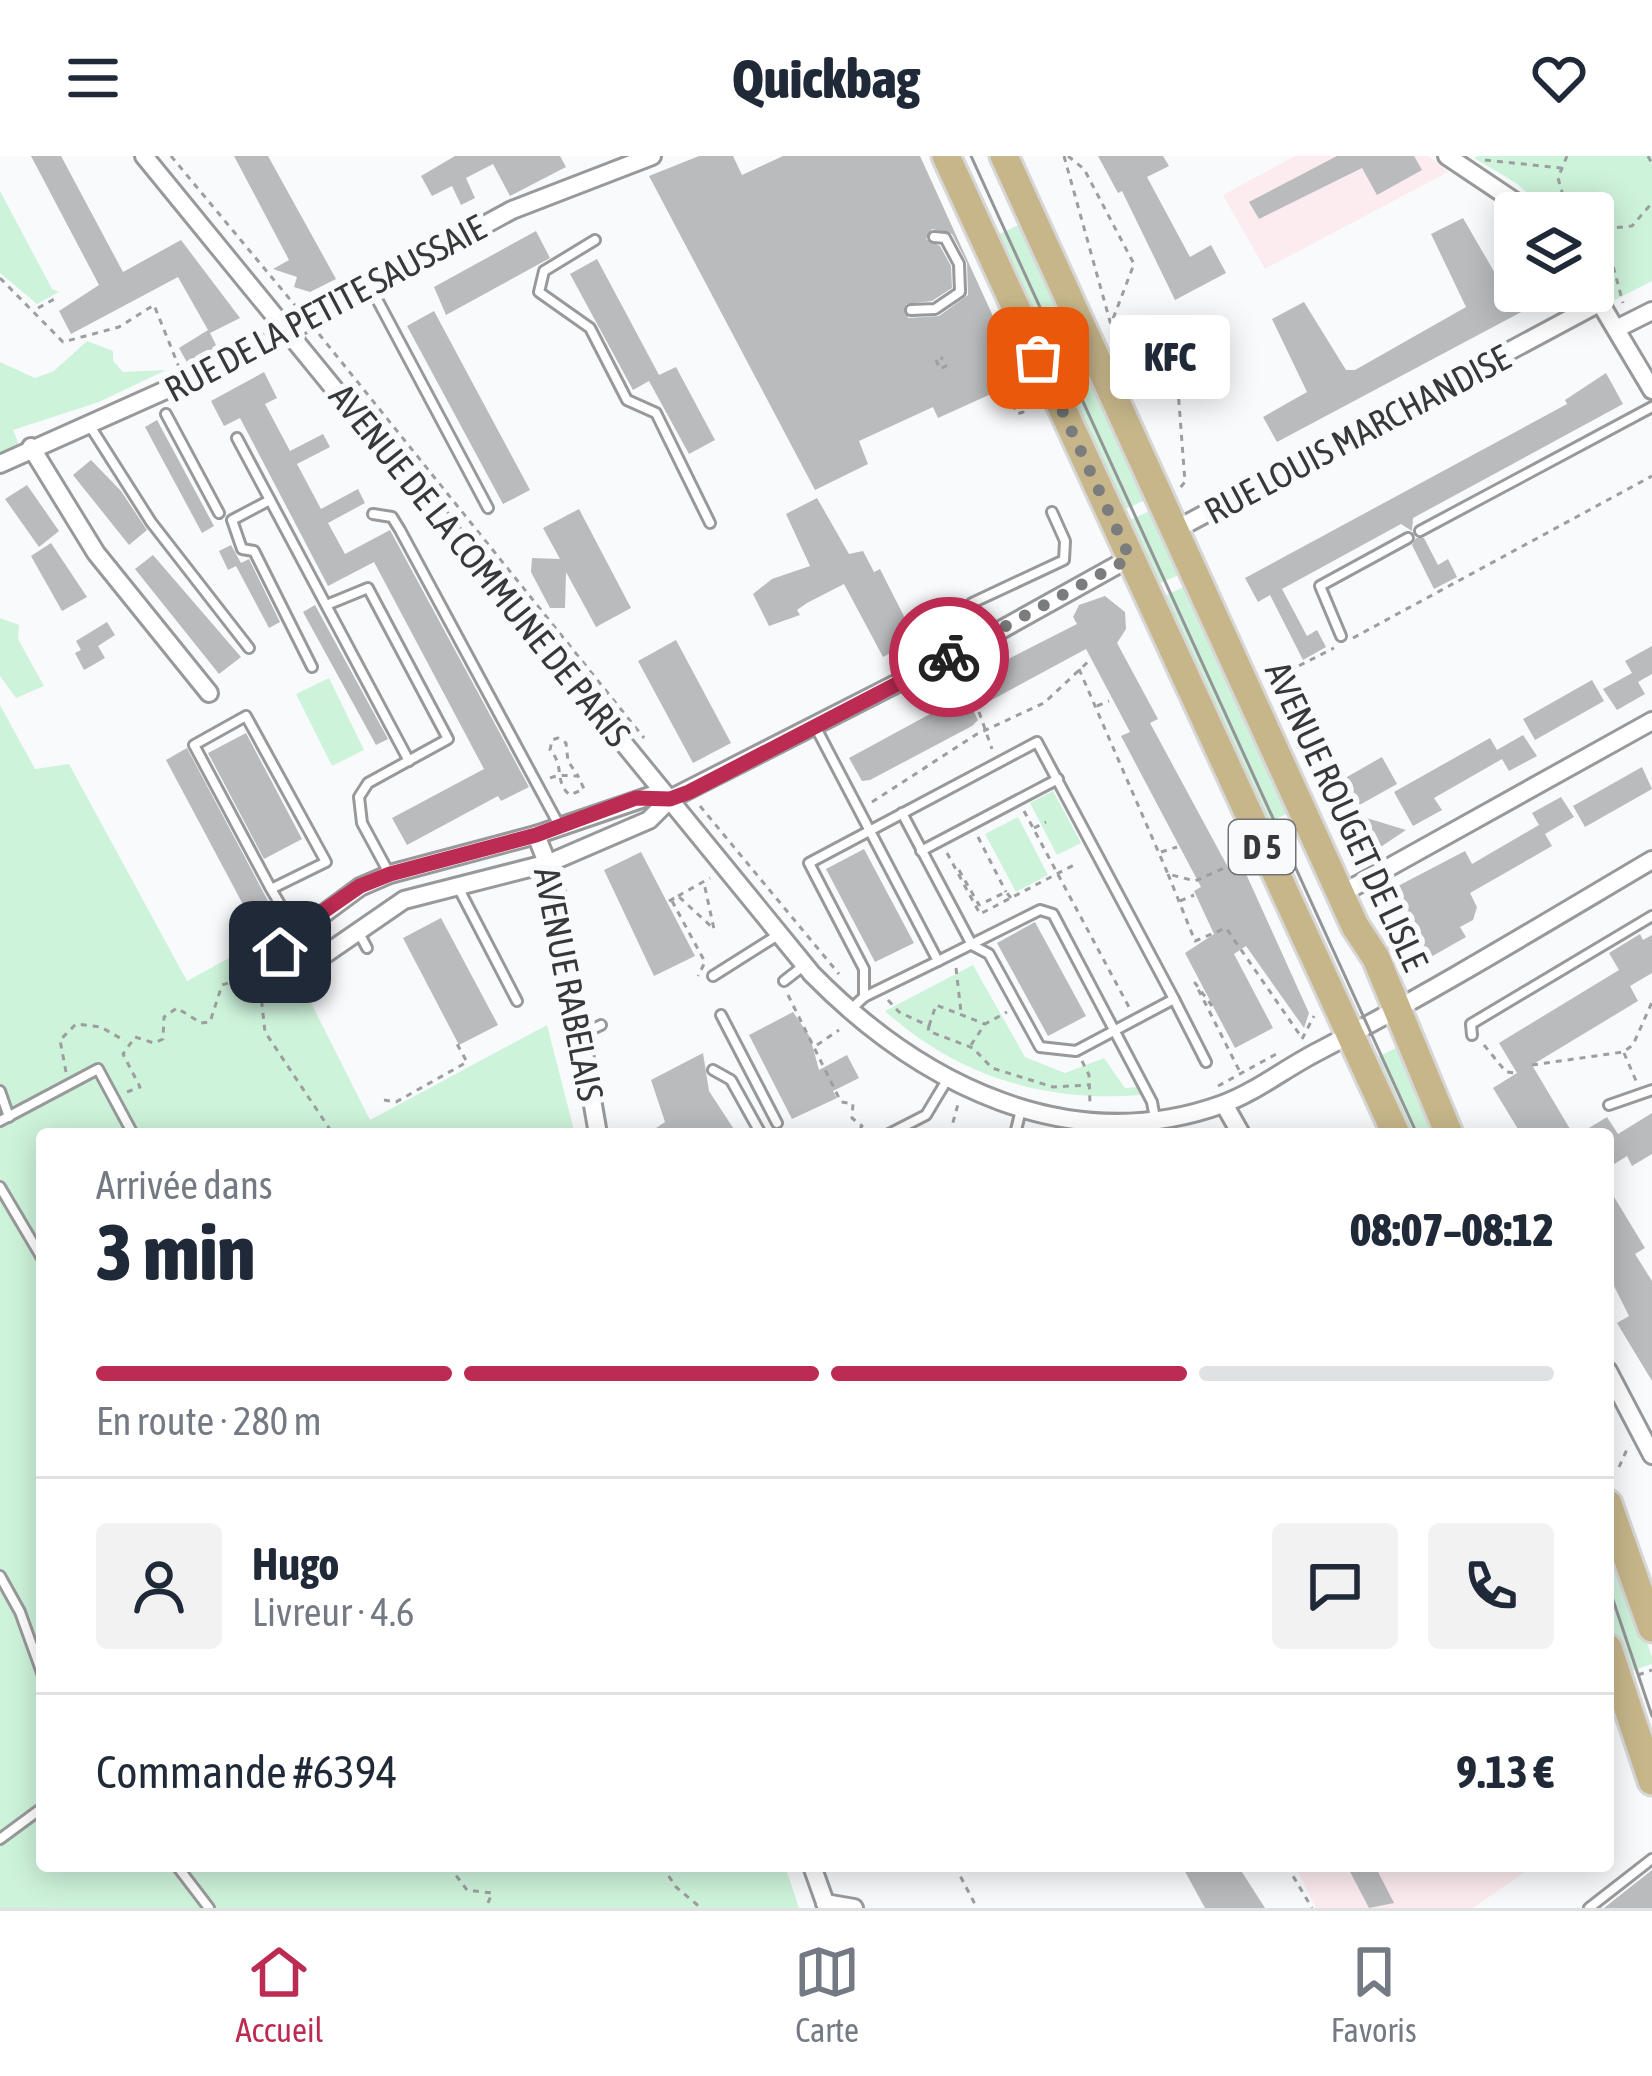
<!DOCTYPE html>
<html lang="fr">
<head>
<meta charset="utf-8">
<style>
  :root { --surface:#fff; --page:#f2f2f3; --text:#1f2937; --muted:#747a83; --line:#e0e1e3; --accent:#bc2b52 }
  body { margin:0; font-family:"Asap Condensed",sans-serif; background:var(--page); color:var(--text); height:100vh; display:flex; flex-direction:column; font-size:45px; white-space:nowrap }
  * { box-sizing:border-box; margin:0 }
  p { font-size:39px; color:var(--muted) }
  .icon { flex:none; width:66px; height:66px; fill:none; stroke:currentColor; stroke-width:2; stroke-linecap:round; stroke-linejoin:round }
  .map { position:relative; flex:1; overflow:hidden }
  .side { position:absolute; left:36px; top:972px; width:1578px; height:744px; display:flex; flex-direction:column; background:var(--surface); border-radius:12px; box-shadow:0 6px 30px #0003 }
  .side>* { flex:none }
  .buttons { position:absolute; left:1494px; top:36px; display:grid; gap:24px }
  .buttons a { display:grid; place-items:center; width:120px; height:120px; border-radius:12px; background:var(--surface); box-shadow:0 6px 30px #0003; font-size:60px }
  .pin { position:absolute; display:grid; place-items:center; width:102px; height:102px; color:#fff; margin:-51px; border-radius:24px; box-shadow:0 6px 18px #0006 }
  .courier { position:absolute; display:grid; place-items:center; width:120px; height:120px; margin:-60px; border:9px solid #bc2b52; border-radius:50%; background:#fff; color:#222; box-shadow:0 3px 15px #0007 }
  .bubble { position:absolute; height:84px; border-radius:12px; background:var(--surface); box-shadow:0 6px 30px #0003; font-size:39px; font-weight:800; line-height:84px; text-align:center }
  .headline em { font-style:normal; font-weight:800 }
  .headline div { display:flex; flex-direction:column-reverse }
  .headline { display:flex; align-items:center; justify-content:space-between; height:204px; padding:0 60px }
  h1 { font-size:78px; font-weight:800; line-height:90px }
  .bar { display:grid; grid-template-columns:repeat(4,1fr); gap:18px 12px; align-content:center; height:144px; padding:0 60px }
  .bar i { height:15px; border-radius:9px; background:var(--line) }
  .bar .current { background:var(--accent) }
  .bar p { grid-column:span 4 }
  .line { display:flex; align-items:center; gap:30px; padding:0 60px; border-top:3px solid var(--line) }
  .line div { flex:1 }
  .round { display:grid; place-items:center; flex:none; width:126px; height:126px; border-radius:12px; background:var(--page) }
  header { display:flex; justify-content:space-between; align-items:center; height:156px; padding:0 60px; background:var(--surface); font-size:54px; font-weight:800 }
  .menu { display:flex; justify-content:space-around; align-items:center; height:168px; border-top:3px solid var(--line); background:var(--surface); font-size:33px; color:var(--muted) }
  .menu a { display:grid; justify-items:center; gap:6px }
  .menu .current { color:var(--accent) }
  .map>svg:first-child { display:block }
  .education { fill:#fcebef }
  .green { fill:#cef3db }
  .building { fill:#babbbd; fill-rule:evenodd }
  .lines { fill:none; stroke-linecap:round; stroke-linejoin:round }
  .lane-casing { stroke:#98999b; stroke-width:14 }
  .street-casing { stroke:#98999b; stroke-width:22 }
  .primary-casing { stroke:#d7d7d7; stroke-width:33 }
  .path { stroke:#9d9e9f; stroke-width:3; stroke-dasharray:6 6; stroke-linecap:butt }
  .lane { stroke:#fff; stroke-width:8 }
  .street { stroke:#fff; stroke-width:16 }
  .primary { stroke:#c7b68a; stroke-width:27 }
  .tram { stroke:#949596; stroke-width:3 }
  .path-bridge { stroke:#9d9e9f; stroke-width:3; stroke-dasharray:6 6; stroke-linecap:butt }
  .done { stroke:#7b7c7d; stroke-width:12; stroke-dasharray:0 21.6 }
  .route { stroke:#bc2b52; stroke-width:15 }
  .labels { text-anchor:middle; stroke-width:12; stroke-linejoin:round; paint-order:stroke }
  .shield { fill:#f9fafc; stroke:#717273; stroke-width:3 }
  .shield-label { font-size:33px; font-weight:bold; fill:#373838 }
  .street-label { font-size:36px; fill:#373838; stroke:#f9fafc }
</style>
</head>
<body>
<header><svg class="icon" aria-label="menu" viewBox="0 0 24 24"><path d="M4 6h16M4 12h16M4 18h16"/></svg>Quickbag<svg class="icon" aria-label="heart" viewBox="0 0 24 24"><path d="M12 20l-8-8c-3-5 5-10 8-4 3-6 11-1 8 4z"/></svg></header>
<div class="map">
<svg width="1652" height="1752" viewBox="0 0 1652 1752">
  <rect width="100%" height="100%" fill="#f9fafc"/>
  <!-- education -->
  <g class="education">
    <path d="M1295,0H1429L1448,16L1265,113L1223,39Z"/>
    <path d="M1295,1710H1533L1473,1752H1316Z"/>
  </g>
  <!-- green -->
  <g class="green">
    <path d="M1478,0H1652V125L1613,145L1593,113V57H1550L1516,27L1474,2Z"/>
    <path d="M0,35L52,133L59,136L37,148L0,117Z"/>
    <path d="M1025,66L1152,341L1119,356L993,81Z"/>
    <path d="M87,185L113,195V205L123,216L166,214L99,246L13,274L20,291L0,304V206L35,222L54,215Z"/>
    <path d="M1156,352L1184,417L1152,430L1124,367Z"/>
    <path d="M1190,428L1293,655L1263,669L1158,443Z"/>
    <path d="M0,462L19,469L18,483L44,530L16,542L0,520Z"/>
    <path d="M329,522L364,594L332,610L296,538Z"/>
    <path d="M0,549L35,613L69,608L187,825L262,784L300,825L370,964L547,869L575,978H42V1710H785L799,1752H0Z"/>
    <path d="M1053,635L1081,687L1057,699L1030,647Z"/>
    <path d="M1018,661L1048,719L1016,736L985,678Z"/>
    <path d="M973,809L1025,901L1065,917L1104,902L1125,932L1137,931L1141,939C1045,947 957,920 885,855Z"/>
    <path d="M1400,890L1440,978H1404L1371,904Z"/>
    <path d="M1608,1373L1652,1501V1508L1625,1517L1608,1467Z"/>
  </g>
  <!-- building -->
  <g class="building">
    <path d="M31,0H61L123,116L181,84L240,162L210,177L219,195L189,210L179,192L208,174L178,121L71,178L59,155L99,129Z"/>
    <path d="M234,0H268L336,123L310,136L294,131L297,121L273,113L289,104Z"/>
    <path d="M455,0H560L566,11L510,40L493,8L466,22L475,42L461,49L452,30L432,40L421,20Z"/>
    <path d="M699,0H733L742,19L783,0H920L1022,224L938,262L933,251L859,285L868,308L815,334L649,20ZM932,73L952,78L967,107L968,139L939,160L908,162L906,148L932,145L952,132L951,110L940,90L926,83Z"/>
    <path d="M1098,0H1163L1169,10L1147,21L1190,101L1211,89L1226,117L1175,144L1122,35L1118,37Z"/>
    <path d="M1337,0H1414L1422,14L1377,39L1362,12L1259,63L1249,46Z"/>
    <path d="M1463,62L1503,131L1510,127L1515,135H1561L1277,286L1263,261L1307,236L1272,163L1304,146L1346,214H1355L1466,151L1431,78Z"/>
    <path d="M536,75L550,102L446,159L434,131Z"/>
    <path d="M597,103L659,219L676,211L715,284L689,298L649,225L633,234L570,118Z"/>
    <path d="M434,155L530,334L503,348L407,170Z"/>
    <path d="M264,216L277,242L265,248L290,295L323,278L330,291L297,308L321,353L358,333L365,347L328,367L345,398L390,374L529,631L501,645L498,640L407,689L392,662L484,613L374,406L328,430L240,262L224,270L211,245Z"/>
    <path d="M1606,217L1623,248L1413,362L1412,375L1401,368L1282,433L1307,480L1317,474L1326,491L1303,504L1270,439L1258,446L1245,422L1567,248L1565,244Z"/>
    <path d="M157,264L214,370L202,377L145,271Z"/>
    <path d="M91,304L121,335L147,374L129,389L73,319Z"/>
    <path d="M27,329L59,375L39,391L5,343Z"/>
    <path d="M817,342L849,398L863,395L874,416L880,413L916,484L883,501L844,428L807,447L797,454L800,459L769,470L753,438L772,423L810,410L786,358Z"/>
    <path d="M579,353L631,452L596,471L566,416L565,452H550L531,416L532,402L560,403L543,372Z"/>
    <path d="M1416,382H1424L1438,409L1448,403L1457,421L1434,433L1412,389Z"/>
    <path d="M51,387L87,441L62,455L31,400Z"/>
    <path d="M231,389L241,407L249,403L280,466L269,472L236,410L228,414L219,395Z"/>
    <path d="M153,399L241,501L219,518L135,413Z"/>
    <path d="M1105,440L1125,456L1126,473L1117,487L1158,563L1150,567L1230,715L1242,709L1309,857L1304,872L1246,790L1234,798L1273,872L1235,892L1185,797L1214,778L1194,735L1201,731L1121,580L1130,576L1086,493L973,554L978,564L972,570L870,624L862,625L849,602L965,539L959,528L1077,468L1073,461L1079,449Z"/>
    <path d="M315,449L388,583L376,589L303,456Z"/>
    <path d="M107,466L115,479L98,490L105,502L84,514L75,497L81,494L76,485Z"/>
    <path d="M676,484L731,587L693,607L638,505Z"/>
    <path d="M1652,490V518L1638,526L1645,538L1617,554L1603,533L1632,517L1625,505Z"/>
    <path d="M1592,524L1604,545L1535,584L1523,563Z"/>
    <path d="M246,577L302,683L264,703L208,597Z"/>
    <path d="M1523,579L1537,600L1509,615L1502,603L1434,642L1442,654L1413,670L1394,636L1490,582L1497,594Z"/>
    <path d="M187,592L268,745L247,756L166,604Z"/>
    <path d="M1382,601L1397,628L1347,656L1406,674L1379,692L1349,683L1324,634Z"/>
    <path d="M1642,611L1652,633L1585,671L1573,650Z"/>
    <path d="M1561,641L1574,661L1545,678L1552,690L1470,737L1477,751L1473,764L1460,771L1466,781L1415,810L1389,760L1398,730L1465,695L1472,708L1539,669L1532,657Z"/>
    <path d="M864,693L914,787L875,806L826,713Z"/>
    <path d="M641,696L695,800L654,820L604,714Z"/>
    <path d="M441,762L498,869L459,889L403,782Z"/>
    <path d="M1035,766L1086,860L1048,880L997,787Z"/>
    <path d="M1640,778L1643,784L1652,779V817L1630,830L1638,845L1532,909L1573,978H1521L1493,932L1517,917L1499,887L1619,814L1609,797Z"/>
    <path d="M793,856L810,881L819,914L847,899L859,922L833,935L837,942L792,963L749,879Z"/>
    <path d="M703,897L709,935L737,978H647L665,966L651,924Z"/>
    <path d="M1652,957V998L1632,1010L1627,1000L1608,1012V978H1579L1607,961L1618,978Z"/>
    <path d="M1608,1031L1645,1092L1635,1098L1652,1125V1225L1617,1167L1629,1160L1608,1118Z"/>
    <path d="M1182,1710H1238L1265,1752H1205Z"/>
    <path d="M1347,1710H1375L1394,1747L1369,1752Z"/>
    <path d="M1652,1714V1752H1604Z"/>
  </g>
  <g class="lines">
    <!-- lane casing -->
    <g class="lane-casing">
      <g id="lane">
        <path d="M595,84L544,115L539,136L590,172L627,244L656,257L710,367"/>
        <path d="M371,132L488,352"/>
        <path d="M911,154L935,153L960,136L959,108L945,82L934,81"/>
        <path d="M166,258L219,357"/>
        <path d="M90,270L151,366L249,492"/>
        <path d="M237,282L409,605"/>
        <path d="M270,344L232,364L242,393L254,395L312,511"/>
        <path d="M373,358L392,361L400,374L559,669"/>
        <path d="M1420,375L1652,251"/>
        <path d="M972,447L1064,404L1065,385L1052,356"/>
        <path d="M329,448L368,432L448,583L368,627L359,641L362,667L389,717"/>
        <path d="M1341,480L1320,430L1408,382"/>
        <path d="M815,570L938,805L864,841L850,854"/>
        <path d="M902,657L972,789L989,798L1040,891L1076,895L1174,843L1206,906"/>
        <path d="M921,695L1058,623"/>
        <path d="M271,733L194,589L246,560L326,706L271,733L284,755"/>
        <path d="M459,733L517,845"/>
        <path d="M358,775L367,792"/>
        <path d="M938,805L1040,754L1053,758L1152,946L1155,963"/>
        <path d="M315,807L323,822"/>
        <path d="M713,820L778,779"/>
        <path d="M784,825L802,811"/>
        <path d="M864,841V813L809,707L1037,586L1174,843"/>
        <path d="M721,859L777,967"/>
        <path d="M580,879L601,869"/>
        <path d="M1472,879L1471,868L1652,760"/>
        <path d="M713,914L731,924L761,978"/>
        <path d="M0,935L9,961"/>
        <path d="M1609,949L1652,934"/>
        <path d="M0,965L98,913L133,978"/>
        <path d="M889,978L926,959L947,924"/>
        <path d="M1015,978L1021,954"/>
        <path d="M0,1031L42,1102"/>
        <path d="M0,1420L20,1456L42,1517"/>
        <path d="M0,1683L42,1652"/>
        <path d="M177,1710L209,1752"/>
        <path d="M1589,1752L1652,1703"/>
      </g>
    </g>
    <!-- street casing -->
    <g class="street-casing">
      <g id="street">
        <path d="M144,0L812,818C919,927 1068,1004 1223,948C1256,936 1287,911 1319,895C1432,836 1542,769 1652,704"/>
        <path d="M1447,0L1532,57"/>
        <path d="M1593,135L1652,234"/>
        <path d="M1618,172L1652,155"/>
        <path d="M31,291L96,397L209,537"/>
        <path d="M0,308L253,195L512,54L652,0"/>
        <path d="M1175,374L1601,146"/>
        <path d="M653,639L670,643L649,664L549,707L404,744L314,806L283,805L284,787L360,731L390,718L536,679Z"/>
        <path d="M670,643L988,481L1130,402"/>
        <path d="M536,679L554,724L598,978"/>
        <path d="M1341,738L1652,565"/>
        <path d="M1224,948L1241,978"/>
        <path d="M1608,1215L1652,1299"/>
        <path d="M812,1710L827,1752"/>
        <path d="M825,1747L854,1752"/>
      </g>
    </g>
    <!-- primary casing -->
    <g class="primary-casing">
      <g id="primary">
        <path d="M946,0L1396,978"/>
        <path d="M1004,0L1355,770L1376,802L1449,978"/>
        <path d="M1608,1348L1652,1472"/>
        <path d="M1608,1492L1652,1625"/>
      </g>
    </g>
    <!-- path -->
    <g class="path">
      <path d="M171,0L298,153"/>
      <path d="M1064,0L1111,169L1156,183L1177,221L1185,326L1179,333"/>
      <path d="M1068,0L1084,13L1134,108L1111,168"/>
      <path d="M1567,0L1558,22L1568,57"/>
      <path d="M1648,0L1652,8"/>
      <path d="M1485,4L1561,12"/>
      <path d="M1593,74L1632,70L1652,47"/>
      <path d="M1604,76L1623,147"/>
      <path d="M0,122L63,186L119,171L154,149L179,211"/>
      <path d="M38,152L58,141"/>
      <path d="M319,178L644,582"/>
      <path d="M936,204L940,213L946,210L941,201"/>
      <path d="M1018,244L1023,256L1017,258L1010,241L1030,232"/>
      <path d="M1353,482L1652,320"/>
      <path d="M1079,513L1168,718L1195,725L1242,704"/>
      <path d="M1267,526L1334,492"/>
      <path d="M1097,550L1109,545"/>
      <path d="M979,556L992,593"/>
      <path d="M550,622C559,618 568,620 578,620L584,633L570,639C554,627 565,609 550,594L552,584L558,582L566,587L568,605L578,620"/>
      <path d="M872,646L977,578L1044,547L1090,504"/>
      <path d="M700,650L839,818"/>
      <path d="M1024,655L1130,853"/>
      <path d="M1034,672L1046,666"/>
      <path d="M978,681L1006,736"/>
      <path d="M1161,696L1177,691"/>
      <path d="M947,697L980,758L1074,709"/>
      <path d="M959,714L979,749L1006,736L1011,742"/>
      <path d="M1168,718L1195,785L1226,772L1302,882"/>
      <path d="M678,740L710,722"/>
      <path d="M669,745L678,740L714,773L704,727"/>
      <path d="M672,745L705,806L698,820"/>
      <path d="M1180,745L1194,739"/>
      <path d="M956,812L961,856"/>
      <path d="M259,821L265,876L333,978"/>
      <path d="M788,839L841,946L853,948L852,962L862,970L857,978"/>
      <path d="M888,844L899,856L929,870L928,875L973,892L992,912L1053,931L1089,929"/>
      <path d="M1212,850L1195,827L1239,914"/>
      <path d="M929,870L936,849L985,868"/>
      <path d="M1302,883L1314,860"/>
      <path d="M817,889L839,874"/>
      <path d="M971,889L985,868L1007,856"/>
      <path d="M1484,889L1506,916L1517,917"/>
      <path d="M1624,897L1637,927"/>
      <path d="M1082,905L1089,919L1090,948"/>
      <path d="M1532,909L1623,896L1633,889L1652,846"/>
      <path d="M66,916L60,884L76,868L101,871L125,885"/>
      <path d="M1218,930L1278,897"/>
      <path d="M127,936L140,931L123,898L135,881L154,887L163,883L164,861L177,852L201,867L210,866L222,829L266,815"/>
      <path d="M384,944L396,946L467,906L456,886"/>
      <path d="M802,978H818"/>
      <path d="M955,978L952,970L958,948"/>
      <path d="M1619,1311L1629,1289"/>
      <path d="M1638,1519L1652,1514"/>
      <path d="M449,1710L467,1734L492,1737L486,1752"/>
      <path d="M662,1710L676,1731L701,1752"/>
      <path d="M955,1710L977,1752"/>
      <path d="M1287,1710L1312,1752"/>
    </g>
    <!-- lane -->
    <use href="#lane" class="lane"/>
    <!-- street -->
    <use href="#street" class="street"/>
    <!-- primary -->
    <use href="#primary" class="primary"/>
    <!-- tram -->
    <g class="tram">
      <path d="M971,0L1417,978"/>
      <path d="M1608,1429L1652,1560"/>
    </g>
    <!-- path-bridge -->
    <path class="path-bridge" d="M1011,229L1018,244"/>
  </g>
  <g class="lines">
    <!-- done -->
    <path class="done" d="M949,501L1130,402L1038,202"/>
    <!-- route -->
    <path class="route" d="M280,796L295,775L360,730L390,718L536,679L636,642L670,643L689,636L949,501"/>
  </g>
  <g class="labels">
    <!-- shield labels -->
    <rect class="shield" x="1229" y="664" width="66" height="54" rx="9"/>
    <g class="shield-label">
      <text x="1262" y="703">D 5</text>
    </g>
    <!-- street labels -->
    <g class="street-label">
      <text transform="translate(325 152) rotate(-28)" y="13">RUE DE LA PETITE SAUSSAIE</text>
      <text transform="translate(1357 278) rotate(-28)" y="13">RUE LOUIS MARCHANDISE</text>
      <text transform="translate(480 409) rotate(51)" y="13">AVENUE DE LA COMMUNE DE PARIS</text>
      <text transform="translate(1347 660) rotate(65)" y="13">AVENUE ROUGET DE LISLE</text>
      <text transform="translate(569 828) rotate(79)" y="13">AVENUE RABELAIS</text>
    </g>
  </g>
</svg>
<div class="buttons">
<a><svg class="icon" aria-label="layers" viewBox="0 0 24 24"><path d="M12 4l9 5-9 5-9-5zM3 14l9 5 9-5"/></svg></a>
</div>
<div class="pin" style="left:1038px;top:202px;background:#ea580c"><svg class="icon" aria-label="bag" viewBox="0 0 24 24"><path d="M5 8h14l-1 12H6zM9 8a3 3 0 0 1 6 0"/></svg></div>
<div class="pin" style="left:280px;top:796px;background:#1f2937"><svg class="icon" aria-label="home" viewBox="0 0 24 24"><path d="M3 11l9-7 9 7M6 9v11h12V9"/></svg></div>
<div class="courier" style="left:949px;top:501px"><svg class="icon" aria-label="bike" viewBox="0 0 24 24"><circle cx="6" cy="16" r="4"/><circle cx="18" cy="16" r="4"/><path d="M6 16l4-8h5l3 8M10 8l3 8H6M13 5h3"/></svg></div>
<div class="bubble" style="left:1110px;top:159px;width:120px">KFC</div>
<section class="side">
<div class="headline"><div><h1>3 min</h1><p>Arrivée dans</p></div><em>08:07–08:12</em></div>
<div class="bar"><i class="current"></i><i class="current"></i><i class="current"></i><i></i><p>En route · 280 m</p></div>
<div class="line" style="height:216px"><a class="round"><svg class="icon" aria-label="person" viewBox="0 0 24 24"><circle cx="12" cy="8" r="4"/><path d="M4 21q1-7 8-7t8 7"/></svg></a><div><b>Hugo</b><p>Livreur · 4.6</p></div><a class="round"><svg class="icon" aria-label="chat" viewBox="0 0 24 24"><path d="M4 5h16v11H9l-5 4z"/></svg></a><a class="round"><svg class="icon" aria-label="phone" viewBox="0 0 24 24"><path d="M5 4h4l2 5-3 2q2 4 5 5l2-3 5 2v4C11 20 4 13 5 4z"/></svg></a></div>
<div class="line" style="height:156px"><div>Commande #6394</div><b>9.13 €</b></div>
</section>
</div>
<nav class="menu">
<a class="current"><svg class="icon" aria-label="home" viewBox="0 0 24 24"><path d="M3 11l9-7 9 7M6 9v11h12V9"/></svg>Accueil</a>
<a><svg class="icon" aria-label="map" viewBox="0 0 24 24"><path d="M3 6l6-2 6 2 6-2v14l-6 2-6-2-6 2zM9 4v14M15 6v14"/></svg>Carte</a>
<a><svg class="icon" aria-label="saved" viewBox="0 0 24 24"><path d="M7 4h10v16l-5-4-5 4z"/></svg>Favoris</a>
</nav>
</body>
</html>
